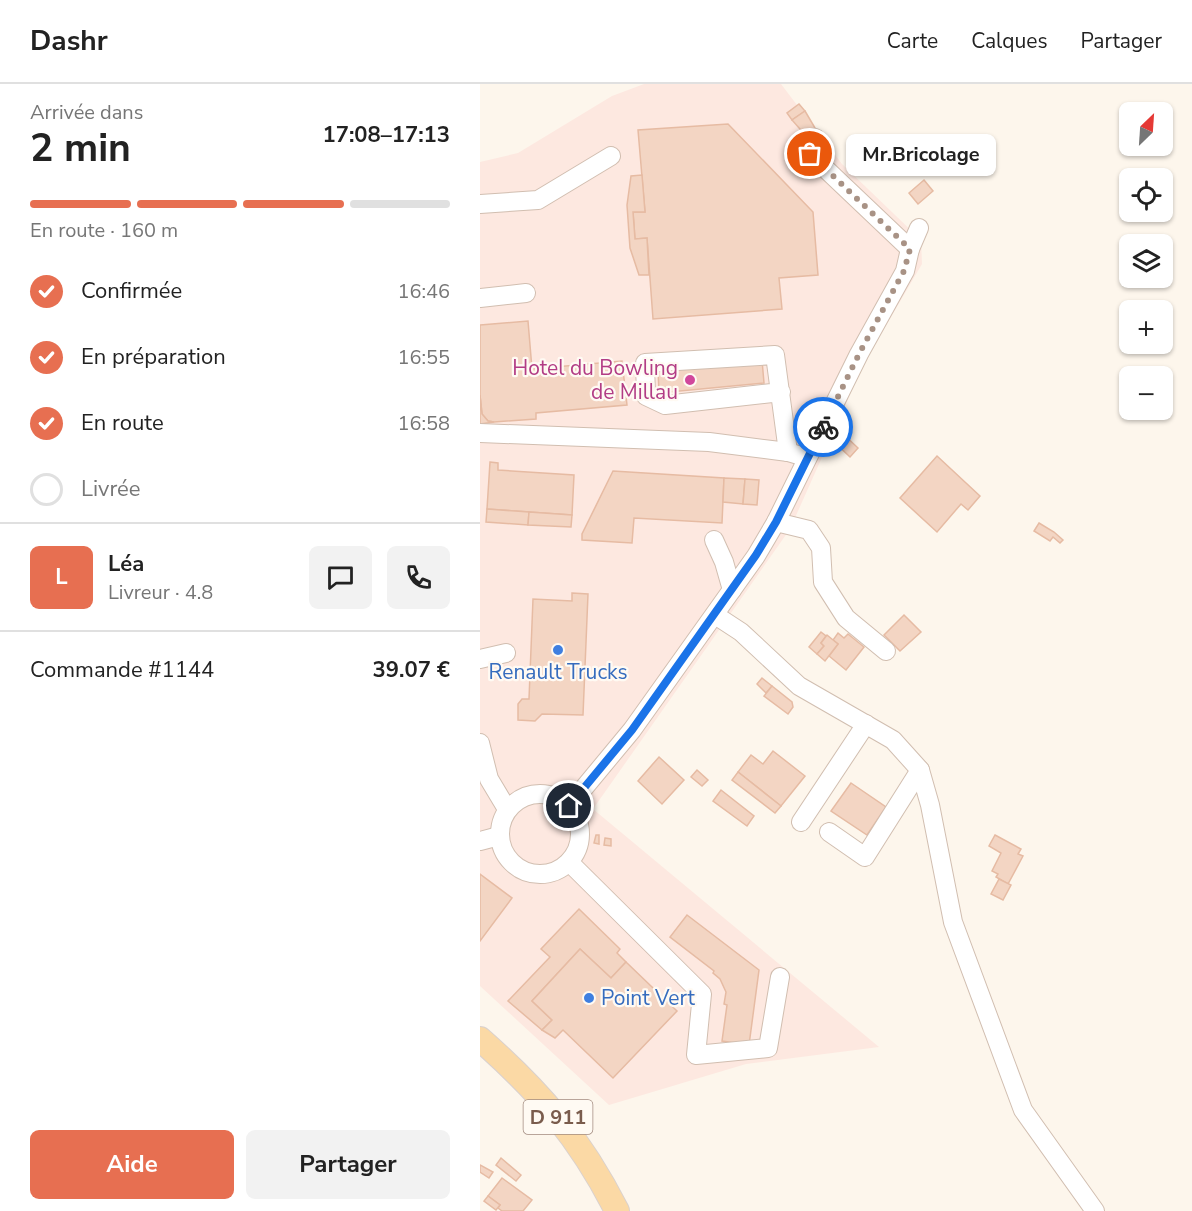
<!DOCTYPE html>
<html lang="fr">
<head>
<meta charset="utf-8">
<style>
  :root { --surface:#fff; --page:#f2f2f2; --text:#222; --muted:#767676; --line:#e0e0e0; --accent:#e76f51 }
  body { margin:0; font-family:"Nunito Sans",sans-serif; background:var(--page); color:var(--text); height:100vh; display:flex; flex-direction:column; font-size:22px; white-space:nowrap }
  * { box-sizing:border-box; margin:0 }
  p { font-size:20px; color:var(--muted) }
  .icon { flex:none; width:33px; height:33px; fill:none; stroke:currentColor; stroke-width:2; stroke-linecap:round; stroke-linejoin:round }
  .map { position:relative; flex:1; overflow:hidden }
  .side { display:flex; flex-direction:column; background:var(--surface); width:480px }
  .side>* { flex:none }
  .needle { width:39px; rotate:25deg }
  .buttons { position:absolute; left:639px; top:18px; display:grid; gap:12px }
  .buttons a { display:grid; place-items:center; width:54px; height:54px; border-radius:9px; background:var(--surface); box-shadow:0 2px 4px #0004; font-size:30px }
  .pin { position:absolute; display:grid; place-items:center; width:51px; height:51px; color:#fff; margin:-26px; border:3px solid #fff; border-radius:50%; box-shadow:0 2px 6px #0007 }
  .courier { position:absolute; display:grid; place-items:center; width:60px; height:60px; margin:-30px; border:4px solid #1a73e8; border-radius:50%; background:#fff; color:#222; box-shadow:0 2px 8px #0007 }
  .bubble { position:absolute; height:42px; border-radius:9px; background:var(--surface); box-shadow:0 2px 4px #0004; font-size:20px; font-weight:700; line-height:42px; text-align:center }
  .summary em { font-style:normal; font-weight:700 }
  .summary div { display:flex; flex-direction:column-reverse }
  .summary { display:flex; align-items:center; justify-content:space-between; height:102px; padding:0 30px }
  h1 { font-size:39px; font-weight:700; line-height:45px }
  .bar { display:grid; grid-template-columns:repeat(4,1fr); gap:9px 6px; align-content:center; height:72px; padding:0 30px }
  .bar i { height:8px; border-radius:4px; background:var(--line) }
  .bar .active { background:var(--accent) }
  .bar p { grid-column:span 4 }
  .line { display:flex; align-items:center; gap:15px; padding:0 30px; border-top:2px solid var(--line) }
  .line div { flex:1 }
  .round { display:grid; place-items:center; flex:none; width:63px; height:63px; border-radius:9px; background:var(--page) }
  ol { padding:0 30px; list-style:none }
  li { display:flex; align-items:center; gap:18px; height:66px }
  li p { margin-inline-start:auto }
  li .icon { padding:6px; border-radius:50%; background:var(--accent); color:#fff; stroke-width:4 }
  li:last-child { color:var(--muted) }
  li i { width:33px; height:33px; border:3px solid var(--line); border-radius:50% }
  .primary-button { display:flex; gap:12px; margin-top:auto; padding:12px 30px }
  .primary-button a { flex:1; height:69px; border-radius:9px; background:var(--accent); color:#fff; font-size:24px; font-weight:700; line-height:69px; text-align:center }
  .primary-button a+a { background:var(--page); color:var(--text) }
  header { display:flex; align-items:center; gap:36px; box-sizing:border-box; height:84px; padding:0 30px; background:var(--surface); border-bottom:2px solid var(--line) }
  header strong { font-size:28px }
  nav { display:flex; gap:33px; margin-inline-start:auto; font-size:21px }
  main { display:flex; flex:1; min-height:0 }
  .map>svg:first-child { display:block }
  .commercial { fill:#fde8e0 }
  .building { fill:#f3d5c3; stroke:#e6bba3; stroke-width:1.5 }
  .lines { fill:none; stroke-linecap:round; stroke-linejoin:round }
  .minor-casing { stroke:#d1beb0; stroke-width:20 }
  .major-casing { stroke:#dad1cd; stroke-width:26 }
  .minor { stroke:#fff; stroke-width:18 }
  .major { stroke:#fbd9a5; stroke-width:24 }
  .done { stroke:#a89285; stroke-width:6; stroke-dasharray:0 10.8 }
  .route { stroke:#1a73e8; stroke-width:8 }
  .hotel-dot { fill:#d1479c; stroke:#fffaf3; stroke-width:2 }
  .shop-dot { fill:#3f7fe0; stroke:#fffaf3; stroke-width:2 }
  .labels { text-anchor:middle; stroke-width:4.5; stroke-linejoin:round; paint-order:stroke }
  .shield { fill:#fffaf3; stroke:#a28b7f; stroke-width:1.5 }
  .shield-label { font-size:20px; font-weight:bold; fill:#7a5c4d }
  .hotel-label { font-size:21px; fill:#b23c85; stroke:#fffaf3; text-anchor:end }
  .shop-label { font-size:21px; fill:#366cbe; stroke:#fffaf3 }
</style>
</head>
<body>
<header>
<strong>Dashr</strong>
<nav><a>Carte</a><a>Calques</a><a>Partager</a></nav>
</header>
<main>
<section class="side">
<div class="summary"><div><h1>2 min</h1><p>Arrivée dans</p></div><em>17:08–17:13</em></div>
<div class="bar"><i class="active"></i><i class="active"></i><i class="active"></i><i></i><p>En route · 160 m</p></div>
<ol>
<li><svg class="icon" aria-label="check" viewBox="0 0 24 24"><path d="M5 12l5 5 9-10"/></svg>Confirmée<p>16:46</p></li>
<li><svg class="icon" aria-label="check" viewBox="0 0 24 24"><path d="M5 12l5 5 9-10"/></svg>En préparation<p>16:55</p></li>
<li><svg class="icon" aria-label="check" viewBox="0 0 24 24"><path d="M5 12l5 5 9-10"/></svg>En route<p>16:58</p></li>
<li><i></i>Livrée</li>
</ol>
<div class="line" style="height:108px"><b class="round" style="background:var(--accent);color:#fff">L</b><div><b>Léa</b><p>Livreur · 4.8</p></div><a class="round"><svg class="icon" aria-label="chat" viewBox="0 0 24 24"><path d="M4 5h16v11H9l-5 4z"/></svg></a><a class="round"><svg class="icon" aria-label="phone" viewBox="0 0 24 24"><path d="M5 4h4l2 5-3 2q2 4 5 5l2-3 5 2v4C11 20 4 13 5 4z"/></svg></a></div>
<div class="line" style="height:78px"><div>Commande #1144</div><b>39.07 €</b></div>
<div class="primary-button"><a>Aide</a><a>Partager</a></div>
</section>
<div class="map">
<svg width="712" height="1127" viewBox="0 0 712 1127">
  <rect width="100%" height="100%" fill="#fdf6ec"/>
  <!-- commercial -->
  <path class="commercial" d="M164,0H301L362,80L441,156L442,180L384,279L310,445L113,725L399,963L266,980L129,1021L0,902V78L38,69L132,12Z"/>
  <!-- building -->
  <g class="building">
    <path d="M319,20L325,27L312,36L307,29Z"/>
    <path d="M325,27L335,44L327,53L312,36Z"/>
    <path d="M248,40L333,128L338,191L299,194L302,225L173,235L167,154L155,155L153,128H165L158,46Z"/>
    <path d="M162,91L165,128H153L155,155L167,154L169,191H159L150,164L147,121L151,92Z"/>
    <path d="M444,96L453,107L438,120L429,109Z"/>
    <path d="M48,237L52,285L142,277L147,321L56,329V335L14,338L8,337L2,330L0,311V241Z"/>
    <path d="M282,276L284,299L179,309L178,285Z"/>
    <path d="M0,311L2,330L8,337L14,338L0,340Z"/>
    <path d="M360,347L378,364L370,373L351,355Z"/>
    <path d="M457,372L500,412L488,426L481,420L457,448L420,414Z"/>
    <path d="M10,378L18,379V386L94,391L92,431L7,425Z"/>
    <path d="M133,387L244,394L242,439L154,434L152,459L102,456V450Z"/>
    <path d="M244,394L265,395L263,420L243,418Z"/>
    <path d="M265,395L279,396L277,421L263,420Z"/>
    <path d="M7,425L49,428L48,441L6,438Z"/>
    <path d="M49,428L92,431L91,443L48,441Z"/>
    <path d="M559,439L574,448L583,456L580,459L573,453L570,457L554,447Z"/>
    <path d="M92,509L108,510L103,631L62,630L55,637L38,636V620L42,615H49L53,515L92,517Z"/>
    <path d="M424,531L441,548L420,567L404,551Z"/>
    <path d="M341,548L346,552L341,559L344,562L337,570L329,563Z"/>
    <path d="M358,549L364,554L368,550L384,563L366,586L349,572L358,560L353,556Z"/>
    <path d="M347,551L358,560L345,577L337,570L344,562L341,559Z"/>
    <path d="M282,594L292,602L286,609L277,600Z"/>
    <path d="M292,602L312,618L313,623L308,630L284,612Z"/>
    <path d="M293,667L325,692L301,722L258,688L271,671L283,680Z"/>
    <path d="M179,673L204,696L182,720L158,697Z"/>
    <path d="M217,686L228,696L222,702L211,693Z"/>
    <path d="M258,688L301,722L295,729L252,696Z"/>
    <path d="M371,699L406,723L387,751L351,727Z"/>
    <path d="M241,706L274,732L267,742L233,717Z"/>
    <path d="M116,751H119V760L114,759Z"/>
    <path d="M515,751L541,765L538,770L543,772L528,800L516,793L518,790L512,787L521,769L509,762Z"/>
    <path d="M125,754L131,755V762L124,761Z"/>
    <path d="M0,790L32,814L0,857Z"/>
    <path d="M519,795L531,801L523,816L511,810Z"/>
    <path d="M99,825L140,865L137,869L146,878L131,894L100,865L52,917L72,936L62,946L28,917L70,873L61,865Z"/>
    <path d="M207,831L279,886L269,961L242,957L247,921L244,920L246,908L240,895L233,889L234,887L190,853Z"/>
    <path d="M100,865L131,894L146,878L197,927L133,994L83,946L75,954L62,946L72,936L52,917Z"/>
    <path d="M21,1074L41,1091L36,1097L16,1081Z"/>
    <path d="M0,1081L13,1088L9,1094L0,1088Z"/>
    <path d="M22,1094L52,1116L43,1127H22L18,1124L20,1121L8,1112Z"/>
    <path d="M8,1112L20,1121L16,1126L4,1117Z"/>
  </g>
  <g class="lines">
    <!-- minor casing -->
    <g class="minor-casing">
      <g id="minor">
        <path d="M0,120L58,116L131,72"/>
        <path d="M430,165L439,144"/>
        <path d="M0,214L46,209"/>
        <path d="M301,308L185,321L166,312L165,279L295,271L308,368"/>
        <path d="M0,349L229,358L308,368L318,371"/>
        <path d="M296,438L329,446L341,464L343,498L366,534L406,567"/>
        <path d="M234,456L244,478L252,506"/>
        <path d="M235,531L261,548L319,602L413,656L440,686L450,721L473,838L543,1026L615,1127"/>
        <path d="M0,575L26,569"/>
        <path d="M0,659L9,695L27,725"/>
        <circle cx="60" cy="750" r="40"/>
        <path d="M89,722L152,646L276,472L296,438L379,270L425,187L430,165L330,70L335,54"/>
        <path d="M321,738L386,640"/>
        <path d="M349,748L385,773L440,686"/>
        <path d="M0,757L19,752"/>
        <path d="M89,778L222,910L216,971L288,964L300,893"/>
      </g>
    </g>
    <!-- major casing -->
    <g class="major-casing">
      <path id="major" d="M0,955C61,1009 100,1054 137,1127"/>
    </g>
    <!-- minor -->
    <use href="#minor" class="minor"/>
    <!-- major -->
    <use href="#major" class="major"/>
  </g>
  <g class="lines">
    <!-- done -->
    <path class="done" d="M330,70L430,165L424,187L379,270L343,343"/>
    <!-- route -->
    <path class="route" d="M89,722L152,646L276,471L296,438L343,343"/>
  </g>
  <!-- markers -->
  <circle class="hotel-dot" cx="210" cy="296" r="6"/>
  <g class="shop-dot">
    <circle cx="78" cy="566" r="6"/>
    <circle cx="109" cy="914" r="6"/>
  </g>
  <g class="labels">
    <!-- shield labels -->
    <rect class="shield" x="43.5" y="1016" width="69" height="34" rx="4.5"/>
    <g class="shield-label">
      <text x="78" y="1040">D 911</text>
    </g>
    <!-- hotel labels -->
    <g class="hotel-label">
      <text x="198" y="291">Hotel du Bowling<tspan x="198" dy="24">de Millau</tspan></text>
    </g>
    <!-- shop labels -->
    <g class="shop-label">
      <text x="78" y="595">Renault Trucks</text>
      <text x="121" y="921" text-anchor="start">Point Vert</text>
    </g>
  </g>
</svg>
<div class="buttons">
<a><svg class="needle" viewBox="-14 -14 28 28"><path d="M0-13l5 13h-10z" fill="#e53935"/><path d="M0 13l5-13h-10z" fill="#767676"/></svg></a>
<a><svg class="icon" aria-label="locate" viewBox="0 0 24 24"><circle cx="12" cy="12" r="6"/><path d="M12 2v4M12 18v4M2 12h4M18 12h4"/></svg></a>
<a><svg class="icon" aria-label="layers" viewBox="0 0 24 24"><path d="M12 4l9 5-9 5-9-5zM3 14l9 5 9-5"/></svg></a>
<a>+</a>
<a>−</a>
</div>
<div class="pin" style="left:330px;top:70px;background:#ea580c"><svg class="icon" aria-label="bag" viewBox="0 0 24 24"><path d="M5 8h14l-1 12H6zM9 8a3 3 0 0 1 6 0"/></svg></div>
<div class="pin" style="left:89px;top:722px;background:#1f2937"><svg class="icon" aria-label="home" viewBox="0 0 24 24"><path d="M3 11l9-7 9 7M6 9v11h12V9"/></svg></div>
<div class="courier" style="left:343px;top:343px"><svg class="icon" aria-label="bike" viewBox="0 0 24 24"><circle cx="6" cy="16" r="4"/><circle cx="18" cy="16" r="4"/><path d="M6 16l4-8h5l3 8M10 8l3 8H6M13 5h3"/></svg></div>
<div class="bubble" style="left:366px;top:50px;width:150px">Mr.Bricolage</div>
</div>
</main>
</body>
</html>
